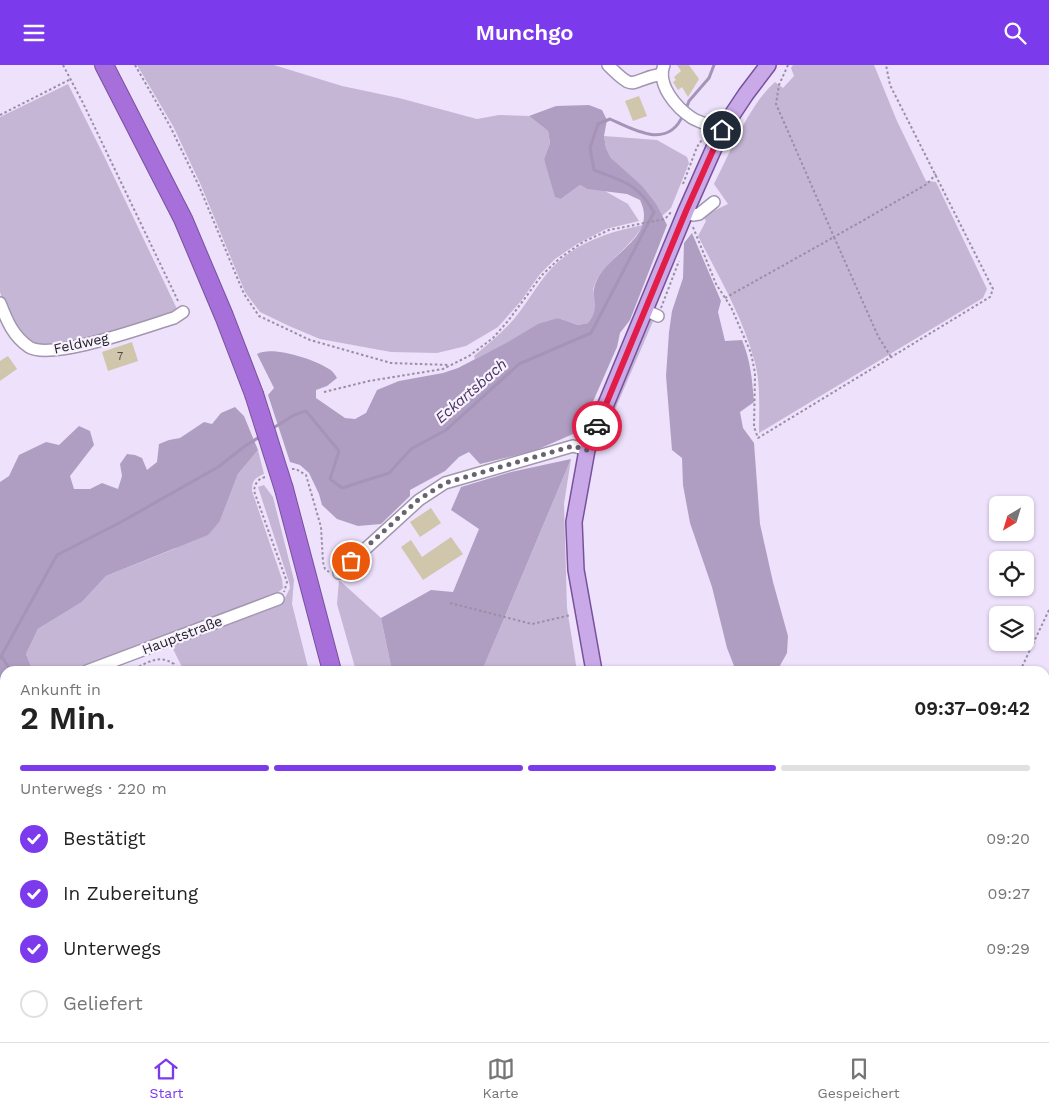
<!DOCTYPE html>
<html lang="de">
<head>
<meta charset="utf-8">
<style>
  :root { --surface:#fff; --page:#f2f2f2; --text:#222; --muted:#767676; --line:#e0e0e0; --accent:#7c3aed }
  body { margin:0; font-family:"Work Sans",sans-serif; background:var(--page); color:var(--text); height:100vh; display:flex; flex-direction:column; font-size:19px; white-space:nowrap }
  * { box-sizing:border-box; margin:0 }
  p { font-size:16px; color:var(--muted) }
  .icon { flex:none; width:28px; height:28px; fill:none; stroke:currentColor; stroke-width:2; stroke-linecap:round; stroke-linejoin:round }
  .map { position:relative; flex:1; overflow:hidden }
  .drawer { position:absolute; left:0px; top:601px; width:1050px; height:376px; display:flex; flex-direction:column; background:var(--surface); border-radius:15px 15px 0 0; box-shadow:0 1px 4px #0004 }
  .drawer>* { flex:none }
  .needle { width:32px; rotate:218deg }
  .buttons { position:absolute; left:989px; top:431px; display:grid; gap:10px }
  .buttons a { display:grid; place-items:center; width:45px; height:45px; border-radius:8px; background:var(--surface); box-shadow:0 1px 4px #0004; font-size:25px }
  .pin { position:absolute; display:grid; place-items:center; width:42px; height:42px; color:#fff; margin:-21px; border:2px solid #fff; border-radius:50%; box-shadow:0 1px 5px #0007 }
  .courier { position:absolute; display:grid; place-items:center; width:50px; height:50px; margin:-25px; border:4px solid #e11d48; border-radius:50%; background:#fff; color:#222; box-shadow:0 1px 6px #0007 }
  .head em { font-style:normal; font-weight:600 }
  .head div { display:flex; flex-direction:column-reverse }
  .head { display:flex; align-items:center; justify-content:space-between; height:85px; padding:0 20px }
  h1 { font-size:32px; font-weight:600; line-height:38px }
  .bar { display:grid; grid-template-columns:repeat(4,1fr); gap:8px 5px; align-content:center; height:60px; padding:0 20px }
  .bar i { height:6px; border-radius:4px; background:var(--line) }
  .bar .on { background:var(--accent) }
  .bar p { grid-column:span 4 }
  ol { padding:0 20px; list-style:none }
  li { display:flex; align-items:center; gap:15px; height:55px }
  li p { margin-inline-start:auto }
  li .icon { padding:5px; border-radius:50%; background:var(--accent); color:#fff; stroke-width:4 }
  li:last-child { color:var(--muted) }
  li i { width:28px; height:28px; border:2px solid var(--line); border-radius:50% }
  header { display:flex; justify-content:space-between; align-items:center; height:65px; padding:0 20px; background:var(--accent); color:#fff; font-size:22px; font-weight:600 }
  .menu { display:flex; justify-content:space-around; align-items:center; height:70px; border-top:1px solid var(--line); background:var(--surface); font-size:14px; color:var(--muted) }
  .menu a { display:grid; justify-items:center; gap:2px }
  .menu .on { color:var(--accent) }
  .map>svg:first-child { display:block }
  .green { fill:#c5b6d6 }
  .forest { fill:#af9ec2 }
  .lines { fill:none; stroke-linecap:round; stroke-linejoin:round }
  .stream { stroke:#a594b8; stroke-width:3 }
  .building { fill:#d0c6ab }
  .minor-casing { stroke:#a296b0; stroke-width:14 }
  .major-casing { stroke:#77529b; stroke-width:18 }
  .highway-casing { stroke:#77529b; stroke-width:20 }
  .path { stroke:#988fa3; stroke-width:2; stroke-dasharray:2.5 2.5; stroke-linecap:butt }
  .minor { stroke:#fff; stroke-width:11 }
  .major { stroke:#caa9e9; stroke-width:15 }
  .highway { stroke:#a66fda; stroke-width:18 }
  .highway-bridge-casing { stroke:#77529b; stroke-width:20; stroke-linecap:butt }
  .highway-bridge { stroke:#a66fda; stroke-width:18 }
  .done { stroke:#696271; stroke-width:5; stroke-dasharray:0 9 }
  .route { stroke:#e11d48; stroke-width:6 }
  .labels { text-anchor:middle; stroke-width:4.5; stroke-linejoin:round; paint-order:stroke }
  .number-label { font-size:11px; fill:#4d4747 }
  .street-label { font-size:14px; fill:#211d26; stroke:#f7f2fd }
  .water-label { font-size:15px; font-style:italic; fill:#483060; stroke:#f7f2fd }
</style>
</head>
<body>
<header><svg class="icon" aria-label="menu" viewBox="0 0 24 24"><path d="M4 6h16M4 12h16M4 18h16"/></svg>Munchgo<svg class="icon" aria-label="search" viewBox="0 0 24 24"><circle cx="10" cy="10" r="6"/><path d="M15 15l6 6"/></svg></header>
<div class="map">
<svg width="1049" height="977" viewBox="0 0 1049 977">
  <rect width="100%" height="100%" fill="#eee1fc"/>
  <!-- green -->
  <g class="green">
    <path d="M137,0H274L342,21L399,33L477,54L499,50L529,51L548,66L550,78L544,94L561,134L580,120L587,124L603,125L628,139L639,156L606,164L577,179L555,194L540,209L521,236L498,262L466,281L437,288L391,287L320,274L289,261L260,247L245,227L200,118L173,61Z"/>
    <path d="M793,0H874L897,56L926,116L936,117L987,224L983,233L759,368C759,344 761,317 754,294C742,251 718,210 698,171L706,156L703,151L728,139L714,119C730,88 749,40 775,17L783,23L794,11L791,3Z"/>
    <path d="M68,19L104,91L177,244L173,249L62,281L42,282L30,278L17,269L7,248L0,227V52Z"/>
    <path d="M604,71L657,75L687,92L689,98L671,143L662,151L657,140L611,93L606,83Z"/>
    <path d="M643,160C631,183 604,196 594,221C592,227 596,231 596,237C597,245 593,251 588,258L578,260L558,253L475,294L474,291C488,279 502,268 514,254C530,235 540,213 559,196C583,175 613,166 643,160Z"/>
    <path d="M650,254H654L598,384L597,385L596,381Z"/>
    <path d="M258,385L264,409C255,413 252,415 252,426L282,514L283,523L273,532L80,606H33L26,589L38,564L82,537L106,511L174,484L220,456L238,409Z"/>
    <path d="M571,394L564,439L567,543L577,606H482Z"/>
    <path d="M264,420L273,432L294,515L292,539L309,606H184L171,580L283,537L290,523L289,517L258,422Z"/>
    <path d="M339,515L381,553L392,606H356L337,539Z"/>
    <path d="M5,642V853L0,849V645Z"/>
    <path d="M300,972L304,977H158L155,973Z"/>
    <path d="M572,972L573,977H461L459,973Z"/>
  </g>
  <!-- forest -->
  <g class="forest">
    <path d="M589,40L602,45L607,55L604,71L606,83L611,93L642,121L657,140L667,160L630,255L620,268L617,282L580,366L534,386L480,399L469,387L459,392L445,406L410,425V431L381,459L358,461L337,454L322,440L319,429L309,408L300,400L290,397L268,330L274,323L257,289C272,280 316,295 329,304C333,306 335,310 337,313L327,321L316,325V333L345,353L355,354L366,348L377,325L399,316L443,308L458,303L508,277L538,259L558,253L578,260L588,258C603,239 588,232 597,215C610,187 658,172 640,135L627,129L587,124L580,120L561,134L555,132L544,94L550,78L548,66L529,51L556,41Z"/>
    <path d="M692,168L721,236L718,247L725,276L742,275C751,297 752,314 754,337L740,347L743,363L754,378L760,459L773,517L788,571L787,588L777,606H736L727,583L712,522L690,458L683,420L682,393L672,385L666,311L669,267L672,246L683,213L684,178Z"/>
    <path d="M235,342L244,351L258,385L238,409L220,456L208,470L106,511L82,537L38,564L26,589L33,606H5V630L0,633V417L9,411L19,390L46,377L59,380L79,361L90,366L94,380L70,411L74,424H90L102,418L118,424L122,411L120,399L127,389L135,390L142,393L147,405L157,397L159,379L169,375L180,373L204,357L212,359L221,348Z"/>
    <path d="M571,394L482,606H392L381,553L431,525L453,527L479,464L451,445L461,422L511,407Z"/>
  </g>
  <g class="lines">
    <!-- stream -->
    <g class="stream">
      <path d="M686,44L689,36L709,13L714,0"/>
      <path d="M270,365L294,350L306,346L339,386L330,414L342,423L389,408L411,384L446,365L519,299L591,268L654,147C637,118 624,117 594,105L590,83L598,59L610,54C634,65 668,85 683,50"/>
      <path d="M2,592L11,606"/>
      <path d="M0,593L57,490L121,457L218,402L245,381L261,371"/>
      <path d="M209,972L212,977"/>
    </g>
  </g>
  <!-- building -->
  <g class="building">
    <path d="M677,0H689L699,14L688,32L682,22L678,25L673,17L676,15L674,12L681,6Z"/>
    <path d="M639,31L647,51L633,56L625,36Z"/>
    <path d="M132,277L138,296L108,306L102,287Z"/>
    <path d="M8,291L17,304L0,316V296Z"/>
    <path d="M431,443L441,458L420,472L410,457Z"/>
    <path d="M451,472L463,489L423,515L401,482L411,475L422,492Z"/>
  </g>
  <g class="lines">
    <!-- minor casing -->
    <g class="minor-casing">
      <g id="minor">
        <path d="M608,0C637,29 628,15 662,9"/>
        <path d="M664,0C656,20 677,43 692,53C701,58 712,61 722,65"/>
        <path d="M686,146L693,150L699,149L714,137"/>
        <path d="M0,238C7,256 13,271 29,282C52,296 147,261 174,253L183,247"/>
        <path d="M645,245L658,251"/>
        <path d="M339,508L419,435L445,418L573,381L587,385"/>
        <path d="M87,606L278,534"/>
        <path d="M0,639L5,637"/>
      </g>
    </g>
    <!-- major casing -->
    <g class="major-casing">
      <g id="major">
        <path d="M594,606L576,505L574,457L587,385L686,146L722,65L746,29L768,0"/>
        <path d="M372,977L378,972"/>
      </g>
    </g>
    <!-- highway casing -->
    <g class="highway-casing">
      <g id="highway">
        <path d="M104,0L183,154L224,251L254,329"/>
        <path d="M284,424L332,606"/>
        <path d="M316,972L320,977"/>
        <path d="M433,972L434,977"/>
        <path d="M591,972L592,977"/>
      </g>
    </g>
    <!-- path -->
    <g class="path">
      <path d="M63,0L83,38L179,238"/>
      <path d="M135,0L170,61L199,121L244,229L259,251L310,275L391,298L449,300"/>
      <path d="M788,0L779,20L776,39L834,172L927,119L936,109"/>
      <path d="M0,50L71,14"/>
      <path d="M683,119L697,82L706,69"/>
      <path d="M693,162L716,219L731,242L751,288L755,308L754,362L758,373L990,232L993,224L890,20L886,0"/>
      <path d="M725,233L834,172L878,271L891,292"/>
      <path d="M661,243L679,196"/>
      <path d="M324,327L369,316L443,304L469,291L493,273L508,256L542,210L560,193L583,177L609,165L665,154L672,146"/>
      <path d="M292,404H296L306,410L321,462L323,497L325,504L329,507"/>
      <path d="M265,412C258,414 255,418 254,426L287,517L284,527"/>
      <path d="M450,538L532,559L571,550"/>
      <path d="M130,606C146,599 158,588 174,599V606"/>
      <path d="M1020,606L1049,545"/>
      <path d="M88,977L90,972"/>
    </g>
    <!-- minor -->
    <use href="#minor" class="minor"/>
    <!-- major -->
    <use href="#major" class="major"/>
    <!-- highway -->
    <use href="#highway" class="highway"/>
    <!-- highway-bridge casing -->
    <g class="highway-bridge-casing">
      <path id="highway-bridge" d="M254,329L284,424"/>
    </g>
    <!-- highway-bridge -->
    <use href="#highway-bridge" class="highway-bridge"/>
  </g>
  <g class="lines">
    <!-- done -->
    <path class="done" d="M351,496L418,435L445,418L573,381L587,385L597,361"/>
    <!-- route -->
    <path class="route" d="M597,361L686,146L722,65"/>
  </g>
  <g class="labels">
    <!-- number labels -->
    <g class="number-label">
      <text x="120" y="295">7</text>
    </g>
    <!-- street labels -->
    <g class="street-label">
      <text transform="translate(81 278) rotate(-12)" y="5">Feldweg</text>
      <text transform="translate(182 570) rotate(-21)" y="5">Hauptstraße</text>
    </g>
    <!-- water labels -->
    <g class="water-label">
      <text transform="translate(471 326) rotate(-41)" y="5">Eckartsbach</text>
    </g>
  </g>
</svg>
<div class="buttons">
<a><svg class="needle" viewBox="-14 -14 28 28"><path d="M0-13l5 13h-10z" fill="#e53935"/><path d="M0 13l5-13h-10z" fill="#767676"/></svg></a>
<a><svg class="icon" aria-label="locate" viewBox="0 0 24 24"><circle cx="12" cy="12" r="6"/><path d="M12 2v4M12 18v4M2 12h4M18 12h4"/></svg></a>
<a><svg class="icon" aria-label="layers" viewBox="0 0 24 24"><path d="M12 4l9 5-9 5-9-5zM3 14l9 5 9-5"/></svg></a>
</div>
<div class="pin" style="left:351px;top:496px;background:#ea580c"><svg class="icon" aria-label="bag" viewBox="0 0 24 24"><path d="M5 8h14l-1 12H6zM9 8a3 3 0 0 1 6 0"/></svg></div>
<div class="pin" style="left:722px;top:65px;background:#1f2937"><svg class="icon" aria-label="home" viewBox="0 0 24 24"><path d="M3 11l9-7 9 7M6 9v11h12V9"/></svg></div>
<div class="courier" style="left:597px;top:361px"><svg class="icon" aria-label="car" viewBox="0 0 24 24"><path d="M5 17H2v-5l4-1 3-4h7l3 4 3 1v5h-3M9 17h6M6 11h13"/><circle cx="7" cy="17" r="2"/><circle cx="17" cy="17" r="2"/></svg></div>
<section class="drawer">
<div class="head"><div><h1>2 Min.</h1><p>Ankunft in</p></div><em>09:37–09:42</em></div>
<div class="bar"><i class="on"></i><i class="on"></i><i class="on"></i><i></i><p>Unterwegs · 220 m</p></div>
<ol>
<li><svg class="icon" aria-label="check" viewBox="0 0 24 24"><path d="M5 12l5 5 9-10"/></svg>Bestätigt<p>09:20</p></li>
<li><svg class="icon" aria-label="check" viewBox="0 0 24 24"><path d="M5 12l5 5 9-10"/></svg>In Zubereitung<p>09:27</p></li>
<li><svg class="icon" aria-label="check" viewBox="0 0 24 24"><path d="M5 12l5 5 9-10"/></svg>Unterwegs<p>09:29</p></li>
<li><i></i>Geliefert</li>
</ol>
</section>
</div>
<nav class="menu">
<a class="on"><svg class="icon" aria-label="home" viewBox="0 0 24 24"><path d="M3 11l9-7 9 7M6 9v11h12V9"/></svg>Start</a>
<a><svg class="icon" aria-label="map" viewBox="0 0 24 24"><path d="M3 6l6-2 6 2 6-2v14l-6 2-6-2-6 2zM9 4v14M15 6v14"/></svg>Karte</a>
<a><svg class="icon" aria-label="saved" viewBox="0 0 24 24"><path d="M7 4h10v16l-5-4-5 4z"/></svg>Gespeichert</a>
</nav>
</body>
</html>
